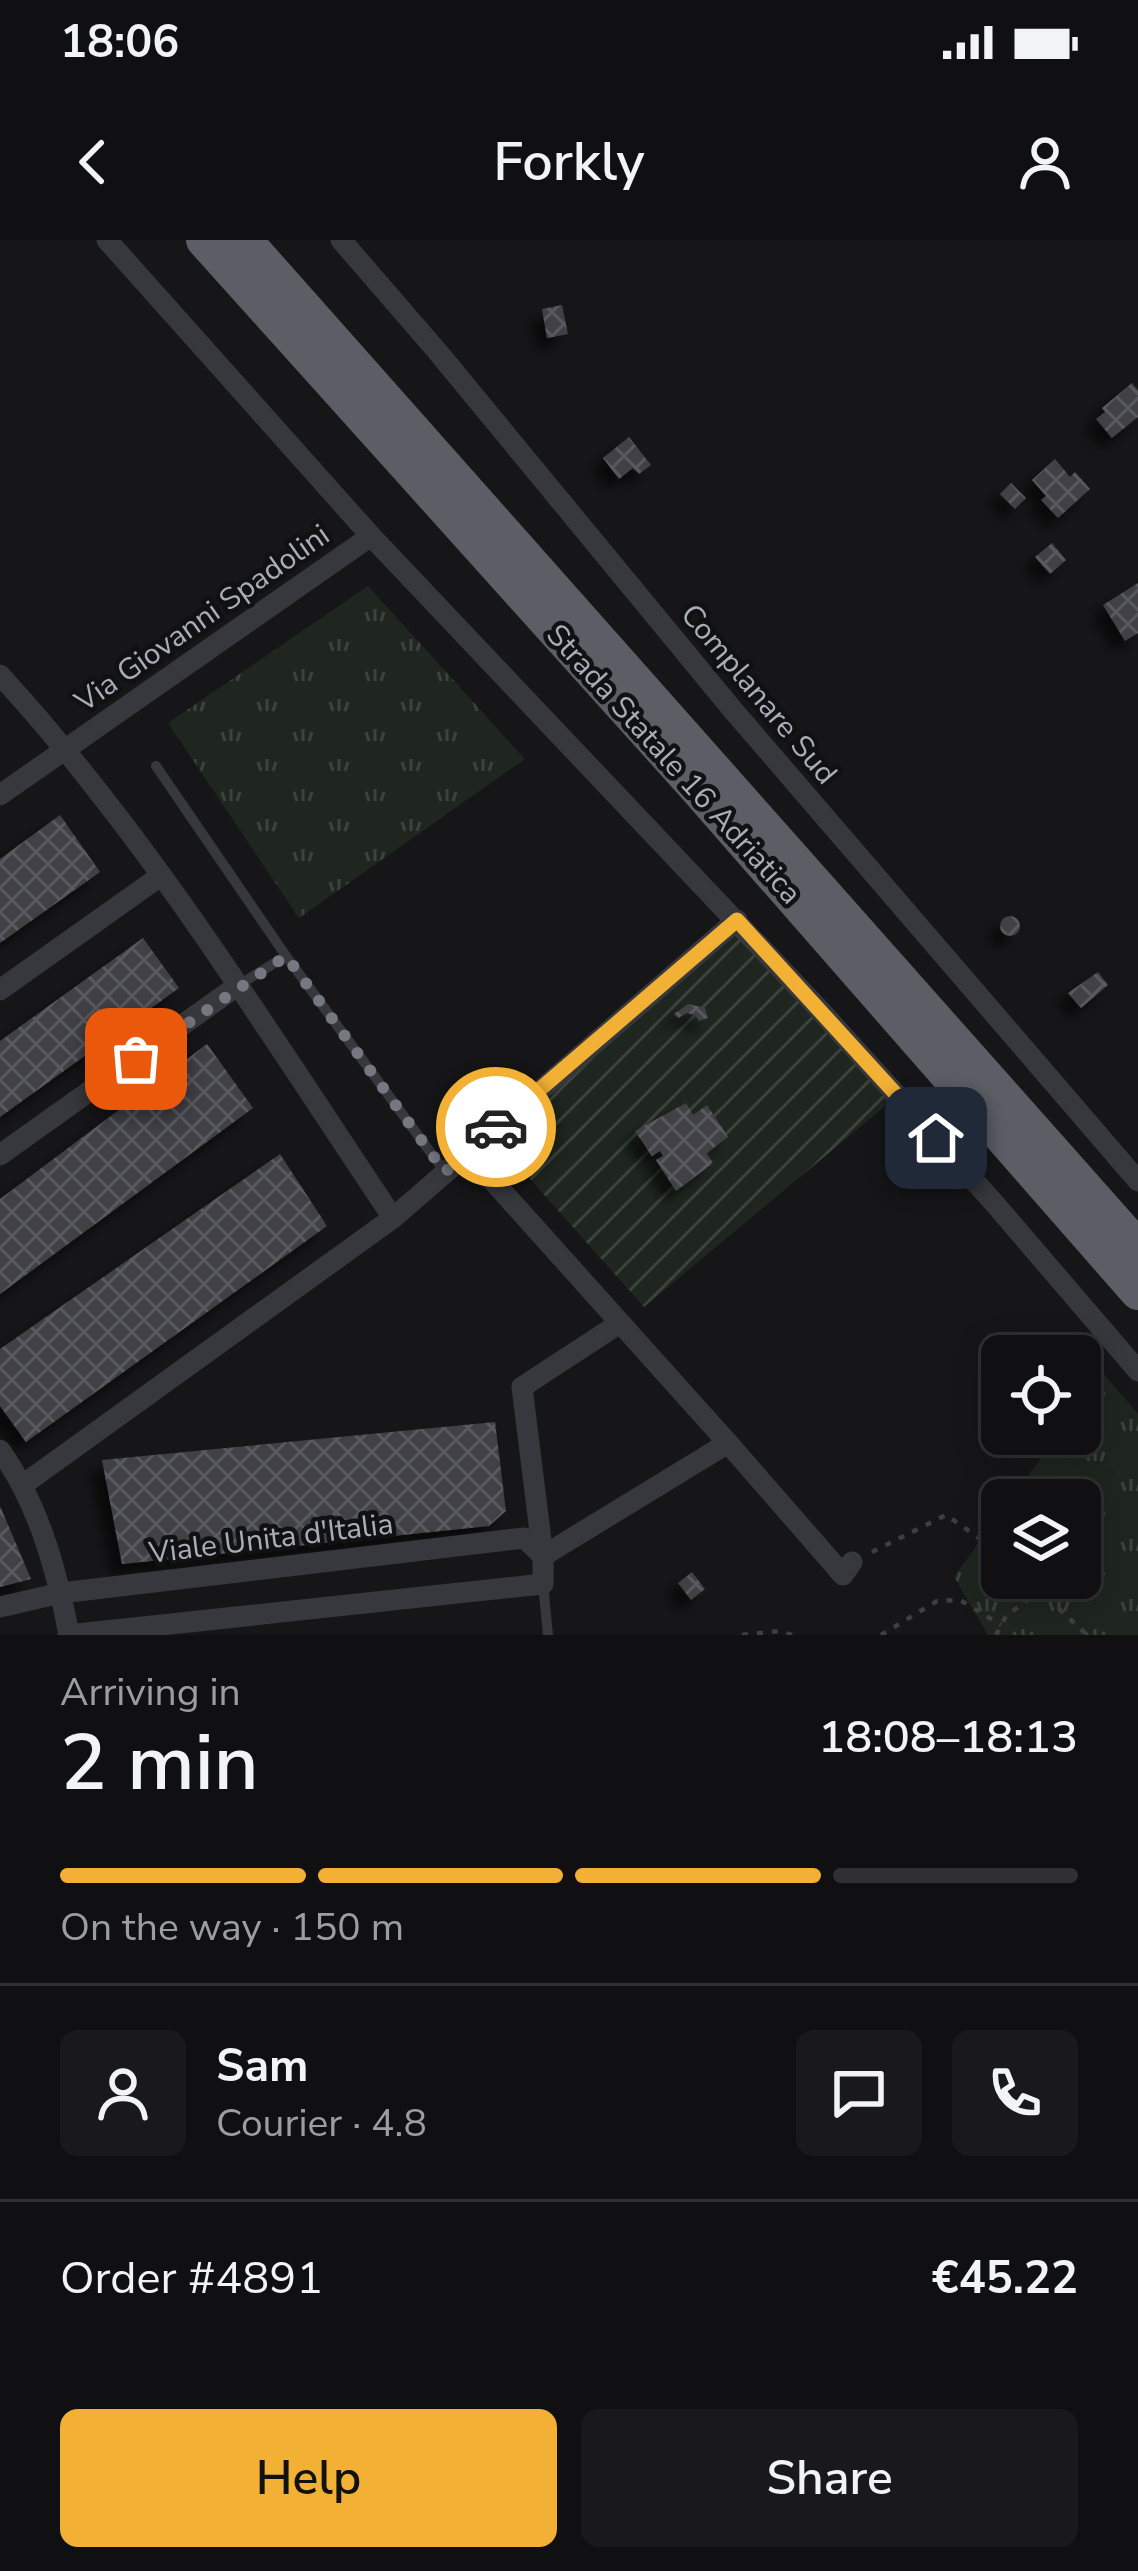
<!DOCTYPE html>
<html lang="en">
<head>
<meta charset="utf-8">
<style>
  :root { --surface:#101012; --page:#19191b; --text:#f1f3f6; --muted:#9c9d9f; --line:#303032; --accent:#f2b134 }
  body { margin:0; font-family:"Nunito Sans",sans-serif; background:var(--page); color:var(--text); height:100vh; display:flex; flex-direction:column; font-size:45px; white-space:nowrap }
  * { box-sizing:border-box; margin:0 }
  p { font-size:39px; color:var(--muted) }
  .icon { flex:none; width:66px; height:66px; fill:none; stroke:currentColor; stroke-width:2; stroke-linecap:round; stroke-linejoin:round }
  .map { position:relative; height:1395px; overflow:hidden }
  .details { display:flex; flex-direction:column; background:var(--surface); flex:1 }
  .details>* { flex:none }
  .fabs { position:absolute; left:981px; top:1095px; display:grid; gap:24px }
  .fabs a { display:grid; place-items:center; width:120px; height:120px; border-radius:18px; background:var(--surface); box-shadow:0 6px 30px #0003,0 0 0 3px var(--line); font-size:60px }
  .pin { position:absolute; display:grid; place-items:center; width:102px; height:102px; color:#fff; margin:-51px; border-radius:24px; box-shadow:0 6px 18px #0006 }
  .courier { position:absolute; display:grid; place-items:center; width:120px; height:120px; margin:-60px; border:9px solid #f2b134; border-radius:50%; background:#fff; color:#222; box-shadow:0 3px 15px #0007 }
  .overview em { font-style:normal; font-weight:600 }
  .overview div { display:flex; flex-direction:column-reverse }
  .overview { display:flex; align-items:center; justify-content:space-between; height:204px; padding:0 60px }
  h1 { font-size:78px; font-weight:600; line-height:90px }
  .bar { display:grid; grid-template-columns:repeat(4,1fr); gap:18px 12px; align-content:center; height:144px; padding:0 60px }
  .bar i { height:15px; border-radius:9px; background:var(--line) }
  .bar .active { background:var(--accent) }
  .bar p { grid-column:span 4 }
  .line { display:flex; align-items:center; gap:30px; padding:0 60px; border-top:3px solid var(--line) }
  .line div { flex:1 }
  .round { display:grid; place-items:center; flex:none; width:126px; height:126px; border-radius:18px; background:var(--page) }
  .primary-button { display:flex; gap:24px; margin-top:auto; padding:24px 60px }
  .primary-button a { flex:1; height:138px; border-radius:18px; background:var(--accent); color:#111; font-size:48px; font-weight:600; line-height:138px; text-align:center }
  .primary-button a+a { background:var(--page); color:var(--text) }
  .status { display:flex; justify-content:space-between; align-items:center; height:84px; padding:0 60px; background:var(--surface); direction:ltr }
  .status svg { height:33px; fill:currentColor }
  header { display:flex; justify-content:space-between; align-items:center; height:156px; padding:0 60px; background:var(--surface); font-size:54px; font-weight:600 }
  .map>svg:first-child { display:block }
  .park { fill:url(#park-tufts) }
  .garden { fill:url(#garden-furrows) }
  .building { fill:url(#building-cross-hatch); filter:url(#shadow) }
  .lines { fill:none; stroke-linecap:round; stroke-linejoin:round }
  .path { stroke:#3d3f44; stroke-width:4.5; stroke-dasharray:6 9; stroke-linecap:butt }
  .service { stroke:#37383d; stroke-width:10 }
  .minor { stroke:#37383d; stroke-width:21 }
  .trunk { stroke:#5b5e65; stroke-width:36 }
  .done { stroke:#757880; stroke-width:12; stroke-dasharray:0 21.6 }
  .route { stroke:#f2b134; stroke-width:15 }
  .labels { text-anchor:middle; stroke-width:9; stroke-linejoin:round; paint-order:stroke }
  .street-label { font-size:30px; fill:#a8adb8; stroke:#111113 }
</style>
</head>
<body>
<div class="status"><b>18:06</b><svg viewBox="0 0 49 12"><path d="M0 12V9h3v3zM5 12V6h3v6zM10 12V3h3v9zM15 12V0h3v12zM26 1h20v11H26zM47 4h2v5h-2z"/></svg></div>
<header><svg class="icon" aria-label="back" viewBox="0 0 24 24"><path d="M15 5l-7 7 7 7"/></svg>Forkly<svg class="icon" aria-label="person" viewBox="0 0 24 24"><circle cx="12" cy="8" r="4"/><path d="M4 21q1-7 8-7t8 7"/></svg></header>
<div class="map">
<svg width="1138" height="1395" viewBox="0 0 1138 1395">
  <defs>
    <pattern id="park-tufts" width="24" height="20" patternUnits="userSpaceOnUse" patternTransform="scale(3)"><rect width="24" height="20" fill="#1e261f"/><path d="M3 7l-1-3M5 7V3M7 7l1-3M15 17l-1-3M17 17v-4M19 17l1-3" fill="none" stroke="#3c433d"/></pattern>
    <pattern id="garden-furrows" width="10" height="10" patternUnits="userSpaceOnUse" patternTransform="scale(3)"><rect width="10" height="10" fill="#1e261f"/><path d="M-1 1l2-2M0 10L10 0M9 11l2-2" fill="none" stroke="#3c433d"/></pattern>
    <pattern id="building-cross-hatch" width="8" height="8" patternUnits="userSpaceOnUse" patternTransform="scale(3)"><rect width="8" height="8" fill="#404145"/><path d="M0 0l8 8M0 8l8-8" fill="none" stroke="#595a5e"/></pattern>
    <filter id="shadow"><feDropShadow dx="-11" dy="11" stdDeviation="6" flood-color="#0009"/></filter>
  </defs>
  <rect width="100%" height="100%" fill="#161618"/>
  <!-- park -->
  <g class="park">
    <path d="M368,346L525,519L299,678L168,483Z"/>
    <path d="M1103,1133L1138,1174V1395H988L954,1337L1002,1271V1338H1080V1260H1010L1059,1194H1080V1165Z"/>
  </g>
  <!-- garden -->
  <path class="garden" d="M728,683L890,862L644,1067L490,894Z"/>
  <!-- building -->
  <g class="building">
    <path d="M562,65L568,94L547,98L542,69Z"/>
    <path d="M1132,143L1138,150V177L1112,198L1096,179L1105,172L1102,168Z"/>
    <path d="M629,197L651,225L639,234L633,228L619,239L603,218Z"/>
    <path d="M1055,219L1070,237L1075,232L1090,249L1058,278L1041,260L1046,256L1032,240Z"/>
    <path d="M1011,243L1026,258L1015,269L1000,254Z"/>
    <path d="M1052,303L1066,320L1050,334L1035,317Z"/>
    <path d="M1138,343V393L1125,401L1103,365Z"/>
    <path d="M60,575L100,632L0,703V619Z"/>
    <circle cx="1010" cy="686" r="10"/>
    <path d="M143,698L179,748L0,877V801Z"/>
    <path d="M1098,732L1108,745L1081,768L1068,753Z"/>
    <path d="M688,764L705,768L708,778L699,781L695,775L687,773L678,778L674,774Z"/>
    <path d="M207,804L253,868L0,1054V959Z"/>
    <path d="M686,863L693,875L707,865L728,897L706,913L713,923L676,951L656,920L663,916L660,911L652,916L635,891Z"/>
    <path d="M280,914L327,986L26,1202L0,1166V1109Z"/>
    <path d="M495,1182L506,1271L489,1286L122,1324L102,1220Z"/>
    <path d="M0,1266L31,1339L0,1347Z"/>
    <path d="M692,1332L705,1349L691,1360L678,1343Z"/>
  </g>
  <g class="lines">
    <!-- path -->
    <g class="path">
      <path d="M872,1312L946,1275L1002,1314"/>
      <path d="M1026,1338L1087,1395"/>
      <path d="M742,1395L779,1391L792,1395"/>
      <path d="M881,1395L937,1361L960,1360L1001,1385"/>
      <path d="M996,1395L1006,1376L1037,1353"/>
    </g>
    <!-- service -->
    <g class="service">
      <path d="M156,526L286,716"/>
      <path d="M237,746L286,716L445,932"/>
      <path d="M543,1344L548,1395"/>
    </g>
    <!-- minor -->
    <g class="minor">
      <path d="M107,0L371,296L818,768L995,964L1138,1131"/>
      <path d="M341,0L437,111L732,469L1138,941"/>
      <path d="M0,435C148,596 271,796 393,978"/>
      <path d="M0,555L371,296"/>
      <path d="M0,750L159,637"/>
      <path d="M467,912L728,1203L543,1316"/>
      <path d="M0,915L237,746"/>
      <path d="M728,1203L843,1335L852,1322"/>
      <path d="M0,1210C38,1263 57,1330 69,1395"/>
      <path d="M24,1244L393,978L737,680"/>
      <path d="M0,1367L61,1353L524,1298L543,1316"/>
      <path d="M68,1395L543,1344V1316L522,1147L620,1083"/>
    </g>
    <!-- trunk -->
    <g class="trunk">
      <path d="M204,0L695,546L1138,1052"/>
      <path d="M244,0L1138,1008"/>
    </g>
  </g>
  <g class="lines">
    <!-- done -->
    <path class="done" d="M136,819L286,716L445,932L496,887"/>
    <!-- route -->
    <path class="route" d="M496,887L737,680L936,898"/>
  </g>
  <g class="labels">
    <!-- street labels -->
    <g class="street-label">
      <text transform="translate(202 378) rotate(-35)" y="10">Via Giovanni Spadolini</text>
      <text transform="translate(759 454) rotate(50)" y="10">Complanare Sud</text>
      <text transform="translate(674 524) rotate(48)" y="10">Strada Statale 16 Adriatica</text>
      <text transform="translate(271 1298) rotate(-7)" y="10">Viale Unita d'Italia</text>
    </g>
  </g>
</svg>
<div class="fabs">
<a><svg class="icon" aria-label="locate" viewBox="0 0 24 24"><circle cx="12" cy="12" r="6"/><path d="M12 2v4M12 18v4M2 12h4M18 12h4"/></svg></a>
<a><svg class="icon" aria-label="layers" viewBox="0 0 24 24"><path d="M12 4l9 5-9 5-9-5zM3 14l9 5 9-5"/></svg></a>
</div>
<div class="pin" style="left:136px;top:819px;background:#ea580c"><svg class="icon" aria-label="bag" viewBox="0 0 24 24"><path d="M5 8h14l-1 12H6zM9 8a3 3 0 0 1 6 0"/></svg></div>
<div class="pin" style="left:936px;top:898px;background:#1f2937"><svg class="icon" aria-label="home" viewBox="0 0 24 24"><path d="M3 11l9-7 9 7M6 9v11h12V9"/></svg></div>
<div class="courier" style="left:496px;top:887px"><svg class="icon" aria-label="car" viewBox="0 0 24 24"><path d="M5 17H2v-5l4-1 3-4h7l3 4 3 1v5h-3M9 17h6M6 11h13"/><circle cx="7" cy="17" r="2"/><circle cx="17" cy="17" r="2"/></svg></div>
</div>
<section class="details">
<div class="overview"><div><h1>2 min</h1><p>Arriving in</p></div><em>18:08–18:13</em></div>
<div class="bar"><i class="active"></i><i class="active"></i><i class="active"></i><i></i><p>On the way · 150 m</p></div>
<div class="line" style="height:216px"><a class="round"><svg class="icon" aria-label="person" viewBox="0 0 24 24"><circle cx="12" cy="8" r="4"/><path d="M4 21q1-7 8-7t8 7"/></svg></a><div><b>Sam</b><p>Courier · 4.8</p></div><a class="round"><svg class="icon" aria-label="chat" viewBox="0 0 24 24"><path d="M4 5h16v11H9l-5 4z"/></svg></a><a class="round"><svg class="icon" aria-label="phone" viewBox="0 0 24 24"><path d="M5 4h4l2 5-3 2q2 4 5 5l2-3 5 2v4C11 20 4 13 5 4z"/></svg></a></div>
<div class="line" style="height:156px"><div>Order #4891</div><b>€45.22</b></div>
<div class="primary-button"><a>Help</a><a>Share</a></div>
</section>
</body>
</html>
